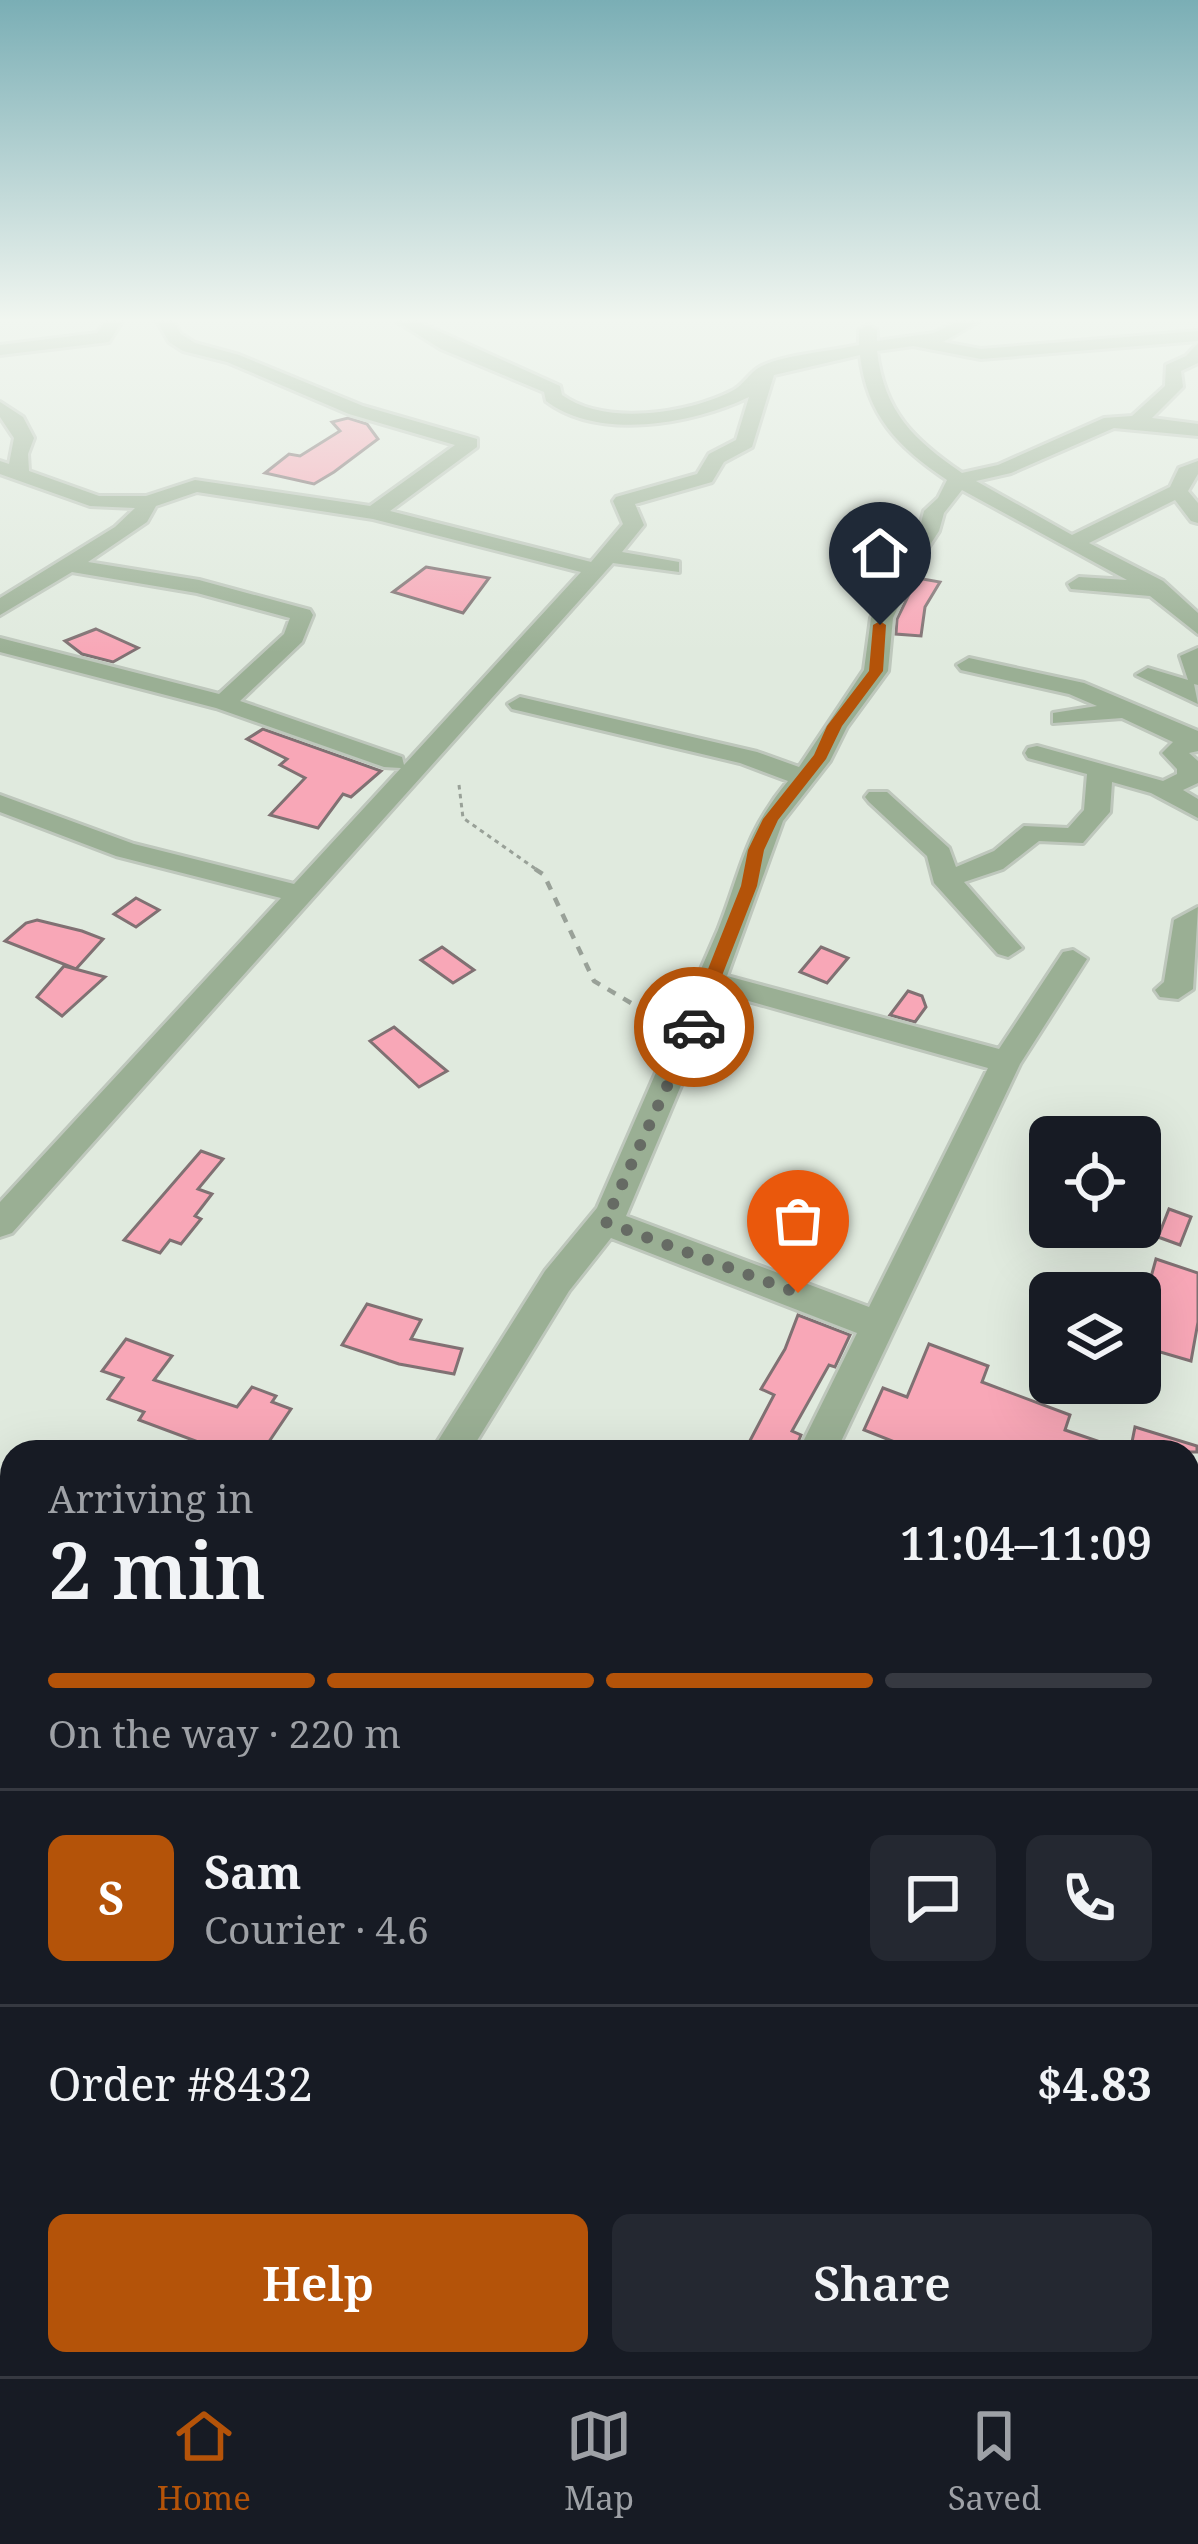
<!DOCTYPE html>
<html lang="en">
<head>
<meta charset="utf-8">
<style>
  :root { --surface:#171b24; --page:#242831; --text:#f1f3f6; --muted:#9ea1a6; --line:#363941; --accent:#b45309 }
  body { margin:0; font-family:"Noto Serif",serif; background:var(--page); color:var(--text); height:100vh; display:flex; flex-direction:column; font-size:45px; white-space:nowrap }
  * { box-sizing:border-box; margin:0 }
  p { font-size:39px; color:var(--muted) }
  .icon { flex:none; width:66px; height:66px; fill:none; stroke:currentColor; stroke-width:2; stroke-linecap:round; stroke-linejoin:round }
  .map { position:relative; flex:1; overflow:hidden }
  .sheet { position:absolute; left:0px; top:1440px; width:1200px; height:936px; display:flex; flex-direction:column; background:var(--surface); border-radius:36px 36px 0 0; box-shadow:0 12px 48px #0002 }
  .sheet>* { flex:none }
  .controls { position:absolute; left:1029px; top:1116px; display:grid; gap:24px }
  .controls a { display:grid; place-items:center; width:132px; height:132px; border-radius:18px; background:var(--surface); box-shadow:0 12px 48px #0002; font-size:60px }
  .pin { position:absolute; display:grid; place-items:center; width:102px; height:102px; color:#fff; margin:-123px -51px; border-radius:50% 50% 50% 0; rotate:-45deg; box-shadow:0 0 12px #0007 }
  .pin .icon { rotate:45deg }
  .courier { position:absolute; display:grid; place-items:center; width:120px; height:120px; margin:-60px; border:9px solid #b45309; border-radius:50%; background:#fff; color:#222; box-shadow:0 3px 15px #0007 }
  .overview em { font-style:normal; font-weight:600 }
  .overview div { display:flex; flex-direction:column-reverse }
  .overview { display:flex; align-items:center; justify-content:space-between; height:204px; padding:0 48px }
  h1 { font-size:78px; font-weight:600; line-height:90px }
  .bar { display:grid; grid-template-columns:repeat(4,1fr); gap:18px 12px; align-content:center; height:144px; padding:0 48px }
  .bar i { height:15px; border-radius:9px; background:var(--line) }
  .bar .current { background:var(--accent) }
  .bar p { grid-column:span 4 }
  .line { display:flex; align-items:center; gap:30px; padding:0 48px; border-top:3px solid var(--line) }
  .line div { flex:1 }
  .round { display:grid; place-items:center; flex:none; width:126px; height:126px; border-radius:18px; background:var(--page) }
  .button { display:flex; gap:24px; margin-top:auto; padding:24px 48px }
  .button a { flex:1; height:138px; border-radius:18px; background:var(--accent); color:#fff; font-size:48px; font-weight:600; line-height:138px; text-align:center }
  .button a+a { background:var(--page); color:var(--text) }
  .dock { display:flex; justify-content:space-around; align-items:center; height:168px; border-top:3px solid var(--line); background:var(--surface); font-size:33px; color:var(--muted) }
  .dock a { display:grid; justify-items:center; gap:6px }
  .dock .current { color:var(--accent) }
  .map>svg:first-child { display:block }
  .building { fill:#f8a7b7; stroke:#807173; stroke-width:3 }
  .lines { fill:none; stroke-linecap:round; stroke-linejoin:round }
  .minor-casing { stroke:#bec7bc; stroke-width:6 }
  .path-far1 { stroke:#99a198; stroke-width:3; stroke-dasharray:4.5 4.5; stroke-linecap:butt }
  .path { stroke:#99a198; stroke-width:4.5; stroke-dasharray:9 9; stroke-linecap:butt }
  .minor { fill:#9aaf94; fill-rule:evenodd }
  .route { fill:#b45309 }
  .done { stroke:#666b64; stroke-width:12; stroke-dasharray:0 21.6 }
</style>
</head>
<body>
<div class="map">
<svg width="1198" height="2376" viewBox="0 0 1198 2376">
  <rect width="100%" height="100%" fill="#e0eade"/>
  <!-- building -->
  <g class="building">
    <path d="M348,418L367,424L378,439L334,472L314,484L265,473L289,454L300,456L340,431L332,422Z"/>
    <path d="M426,567L489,578L463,613L393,592Z"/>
    <path d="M917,578L940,582L925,607L921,636L896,634L897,619Z"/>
    <path d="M96,629L138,648L113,662L82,654L65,641Z"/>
    <path d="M263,729L381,771L351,797L343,794L318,828L270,815L305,778L280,765L287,759L247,739Z"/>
    <path d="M136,898L159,910L136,927L114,914Z"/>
    <path d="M37,920L82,931L103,939L76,969L5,941L26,923Z"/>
    <path d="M442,947L474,970L453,983L421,960Z"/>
    <path d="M821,947L848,958L827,983L800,972Z"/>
    <path d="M64,966L105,977L62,1016L37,997Z"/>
    <path d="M908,991L922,996L926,1007L915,1022L890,1015Z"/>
    <path d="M394,1027L447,1071L419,1087L370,1041Z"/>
    <path d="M201,1151L223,1159L198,1189L212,1194L195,1216L201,1219L181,1244L170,1240L160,1253L124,1240Z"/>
    <path d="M1169,1209L1191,1217L1180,1245L1158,1237Z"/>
    <path d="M1156,1259L1198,1273V1322L1191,1361L1143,1347L1156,1290L1148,1288Z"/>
    <path d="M367,1304L421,1320L411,1339L462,1349L454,1374L399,1364L342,1345Z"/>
    <path d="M798,1315L850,1335L835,1367L829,1365L792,1431L801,1435L794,1452H744L774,1395L761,1389L785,1349Z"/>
    <path d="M126,1339L172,1356L154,1380L237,1407L252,1387L276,1396L272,1402L291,1409L262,1452L245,1446L241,1452H225L139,1420L144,1412L108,1399L123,1378L102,1371Z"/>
    <path d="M929,1344L988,1366L982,1382L1070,1415L1065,1430L1118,1448L1117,1452H920L864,1430L883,1388L907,1397Z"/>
    <path d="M1135,1427L1197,1446V1452H1130Z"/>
  </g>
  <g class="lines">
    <!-- minor casing -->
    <g class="minor-casing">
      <g id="minor">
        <path d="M106,321H122L109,342L0,355V345L97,333Z"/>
        <path d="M157,321H173L181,334L195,343L239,355L363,406L477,439V447L390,511L591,562L623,524L613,501L616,497L697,474L709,454L736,440L749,397C693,424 599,441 546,401L544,392L441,349L396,321H416L560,386L562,395C604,426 687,414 732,391C743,386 749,373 760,367C781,355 833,351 859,345V330L868,325L877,330V341L934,333L958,321H979L943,342L981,349L1198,331V341L981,359L913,346L877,351C884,412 914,440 962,473L998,465L1104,418L1132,416L1165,386L1166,365L1186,356L1198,343V363L1181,371L1183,387L1152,418L1198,424V436L1114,428L1011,473L976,481L1072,535L1170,487L1179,468L1198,461V474L1188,491L1198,503V523L1191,521L1175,500L1089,543L1163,581L1198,613V634L1150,596L1071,589L1068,584L1079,577L1127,580L962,490L944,513L939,531L920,560L893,618L888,671L847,727L830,761L783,821L727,976L999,1049L1063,952L1073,950L1087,959L1020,1064L836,1452H798L857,1333L611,1238L569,1291L470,1452H431L545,1271L597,1208L718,930C743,867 743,836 788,781L740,763L512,709L508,704L520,697L757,752L799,767L864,670L871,618L898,560L919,531L924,511L938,498L947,480C898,447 867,416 860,355L774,375L752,447L724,462L712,482L635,504L644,525L622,552L679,562V572L613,563L12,1233L0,1237V1202L281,898L116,856L0,812V795L134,844L294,884L401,768L384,767L216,708L0,652V638L219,694L284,634L290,618L197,593L72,572L0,615V598L115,527L135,508L90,506L0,474V461L9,464L14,438L0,417V402L23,417L34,438L28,454L29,471L99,496H146L195,480L370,506L455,445L349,414L227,362L183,351L169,342ZM197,492L373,519L581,572L404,765L402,757L240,701L302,642L313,615L310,610L199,580L88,562L147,522L156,506ZM720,993L988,1068L869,1307L626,1216Z"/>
        <path d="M1198,648V685L1194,684L1198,704L1136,675L1148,668L1188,680L1180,656Z"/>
        <path d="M969,658L1084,683L1198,731V751L1189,753L1198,761V783L1183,790L1198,799V818L1151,793L1112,782L1110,812L1083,843L1039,841L1003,869L964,882L1022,948L1008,957L998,954L934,883L927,856L869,802L865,797L869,792H887L949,848L956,867L994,851L1024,826L1068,828L1084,810L1087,774L1028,758L1025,753L1028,748L1037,746L1163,781L1177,774V769L1162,753L1173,742L1122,718L1053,723V713L1097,706L1069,694L961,670L957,665Z"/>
        <path d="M1198,907L1193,989L1178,999L1160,997L1155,990L1164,982L1174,920Z"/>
        <path d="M0,1550L12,1553V1589L0,1586Z"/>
        <path d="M1188,2169L1198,2173V2226L1188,2222Z"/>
        <path d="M1055,2364H1109L1108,2376H1052Z"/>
      </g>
    </g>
    <!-- path-far1 -->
    <path class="path-far1" d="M459,785L463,818L540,872"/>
    <!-- path -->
    <path class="path" d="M535,869L544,875L594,981L663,1022"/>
    <!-- minor -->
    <use href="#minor" class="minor"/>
  </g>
  <!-- sky -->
  <linearGradient id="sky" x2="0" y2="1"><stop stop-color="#7aaeb5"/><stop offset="0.49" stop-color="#f1f6f0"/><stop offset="1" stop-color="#f1f6f0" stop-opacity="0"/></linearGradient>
  <rect width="1198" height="653" fill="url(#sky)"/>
  <!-- route -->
  <path class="route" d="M880,621L886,625L883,671L842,726L826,759L778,820L764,850L757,886L702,1027L687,1032L685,1027L741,886L748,850L763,819L814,755L827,726L869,671L873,625Z"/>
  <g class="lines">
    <!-- done -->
    <path class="done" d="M694,1027L605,1222L798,1293"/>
  </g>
</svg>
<div class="controls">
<a><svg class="icon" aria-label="locate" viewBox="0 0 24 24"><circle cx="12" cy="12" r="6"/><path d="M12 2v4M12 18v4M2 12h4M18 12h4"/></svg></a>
<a><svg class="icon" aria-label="layers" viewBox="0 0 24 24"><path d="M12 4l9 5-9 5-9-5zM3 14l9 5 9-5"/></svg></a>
</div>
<div class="pin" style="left:798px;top:1293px;background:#ea580c"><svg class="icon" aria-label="bag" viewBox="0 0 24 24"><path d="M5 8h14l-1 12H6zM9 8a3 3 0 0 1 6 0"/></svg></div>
<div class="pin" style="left:880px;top:625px;background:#1f2937"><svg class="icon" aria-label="home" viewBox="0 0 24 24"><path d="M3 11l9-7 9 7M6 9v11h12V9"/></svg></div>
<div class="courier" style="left:694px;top:1027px"><svg class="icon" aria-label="car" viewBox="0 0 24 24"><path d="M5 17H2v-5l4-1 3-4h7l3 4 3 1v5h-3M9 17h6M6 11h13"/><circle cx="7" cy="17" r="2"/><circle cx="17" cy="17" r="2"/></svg></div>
<section class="sheet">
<div class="overview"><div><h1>2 min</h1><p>Arriving in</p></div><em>11:04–11:09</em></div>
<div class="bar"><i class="current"></i><i class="current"></i><i class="current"></i><i></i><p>On the way · 220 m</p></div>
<div class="line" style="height:216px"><b class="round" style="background:var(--accent);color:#fff">S</b><div><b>Sam</b><p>Courier · 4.6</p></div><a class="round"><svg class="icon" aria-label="chat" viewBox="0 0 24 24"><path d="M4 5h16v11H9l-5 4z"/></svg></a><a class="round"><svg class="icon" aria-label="phone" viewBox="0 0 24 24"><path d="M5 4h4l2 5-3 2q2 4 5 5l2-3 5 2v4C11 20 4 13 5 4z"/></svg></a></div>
<div class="line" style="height:156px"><div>Order #8432</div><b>$4.83</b></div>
<div class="button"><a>Help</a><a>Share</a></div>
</section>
</div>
<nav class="dock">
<a class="current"><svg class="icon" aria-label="home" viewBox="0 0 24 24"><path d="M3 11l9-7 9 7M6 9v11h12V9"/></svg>Home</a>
<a><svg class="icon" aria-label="map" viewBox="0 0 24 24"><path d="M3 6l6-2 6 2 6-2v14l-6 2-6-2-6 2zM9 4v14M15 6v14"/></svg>Map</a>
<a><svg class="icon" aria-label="saved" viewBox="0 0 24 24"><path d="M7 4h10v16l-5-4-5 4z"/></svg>Saved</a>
</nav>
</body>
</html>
